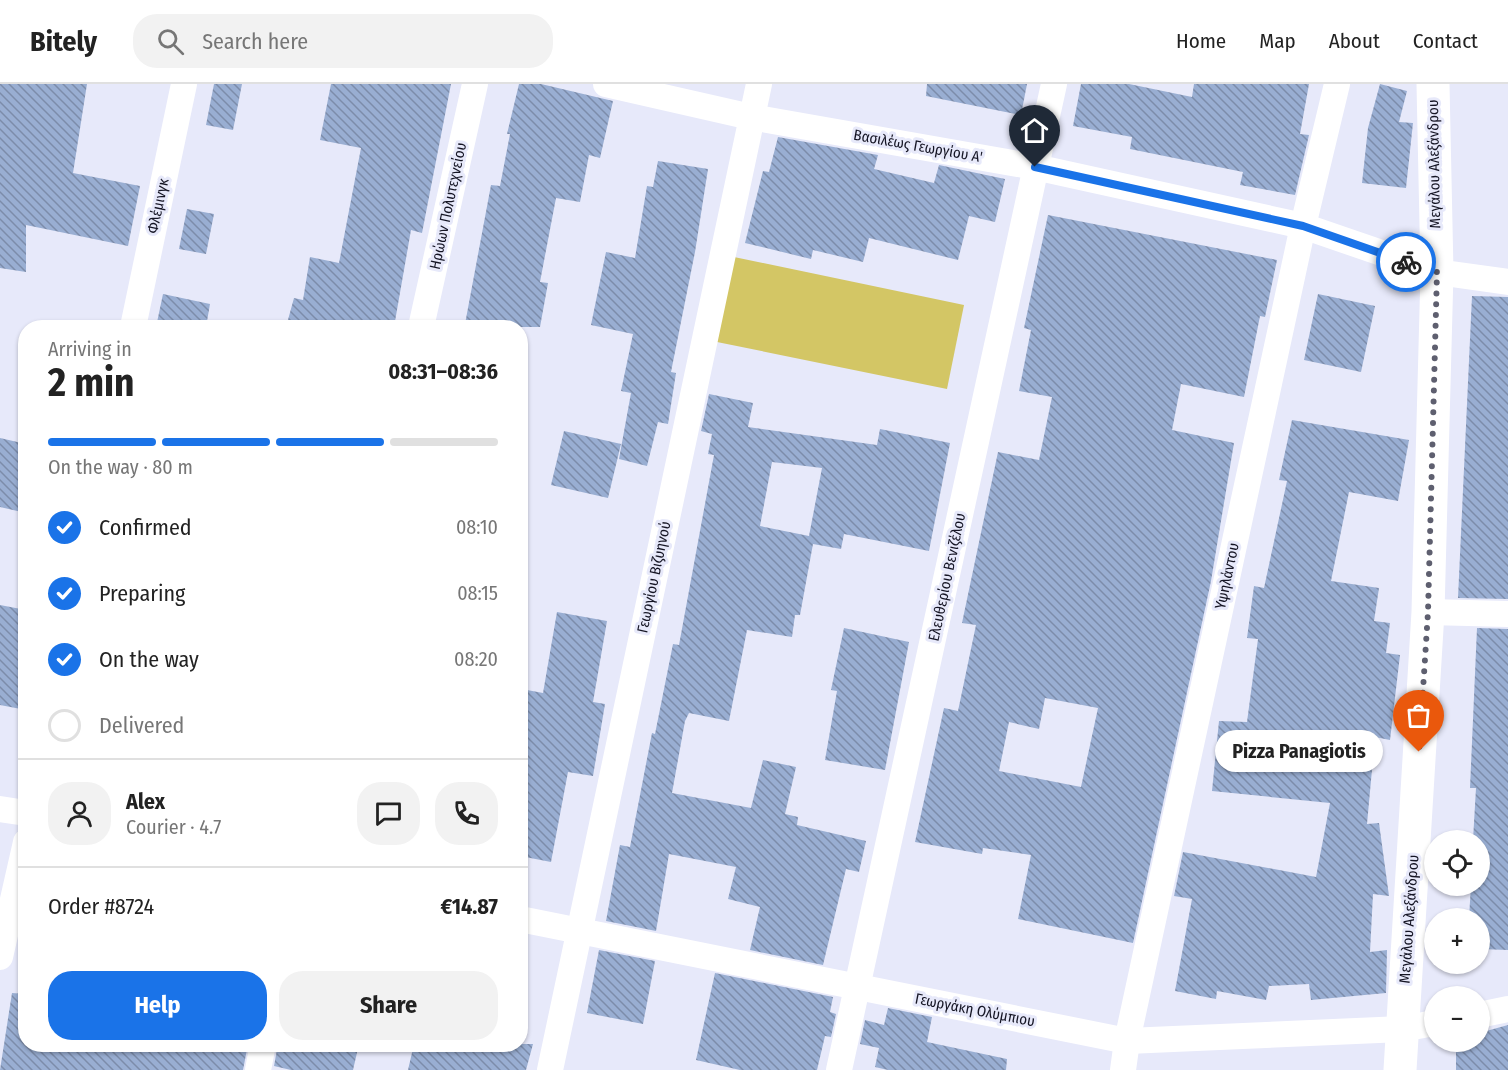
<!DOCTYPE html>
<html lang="en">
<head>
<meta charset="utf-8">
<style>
  :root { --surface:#fff; --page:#f2f2f2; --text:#222; --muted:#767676; --line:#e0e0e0; --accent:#1a73e8 }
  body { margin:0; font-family:"Fira Sans Condensed",sans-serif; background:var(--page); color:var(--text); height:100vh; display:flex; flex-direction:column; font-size:22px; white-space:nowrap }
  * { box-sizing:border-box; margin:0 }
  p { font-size:20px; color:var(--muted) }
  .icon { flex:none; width:33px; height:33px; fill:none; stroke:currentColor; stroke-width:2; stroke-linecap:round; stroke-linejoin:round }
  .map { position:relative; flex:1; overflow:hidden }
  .side { position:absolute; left:18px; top:236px; width:510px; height:732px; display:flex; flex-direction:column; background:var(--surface); border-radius:24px; box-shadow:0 2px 4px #0004 }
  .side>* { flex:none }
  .controls { position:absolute; left:1424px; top:746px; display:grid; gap:12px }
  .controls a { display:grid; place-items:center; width:66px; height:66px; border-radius:50%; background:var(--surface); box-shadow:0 2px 4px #0004; font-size:30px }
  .pin { position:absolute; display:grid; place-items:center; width:51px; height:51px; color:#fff; margin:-62px -26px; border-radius:50% 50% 50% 0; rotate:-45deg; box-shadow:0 0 6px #0007 }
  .pin .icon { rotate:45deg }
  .courier { position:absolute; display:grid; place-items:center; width:60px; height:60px; margin:-30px; border:4px solid #1a73e8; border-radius:50%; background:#fff; color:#222; box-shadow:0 2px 8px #0007 }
  .bubble { position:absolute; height:42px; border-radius:21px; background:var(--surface); box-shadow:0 2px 4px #0004; font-size:20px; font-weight:700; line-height:42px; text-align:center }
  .head em { font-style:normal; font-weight:700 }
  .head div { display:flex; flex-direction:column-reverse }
  .head { display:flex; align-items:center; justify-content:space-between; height:102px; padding:0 30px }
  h1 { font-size:39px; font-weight:700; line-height:45px }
  .bar { display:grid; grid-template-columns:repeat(4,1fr); gap:9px 6px; align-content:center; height:72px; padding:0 30px }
  .bar i { height:8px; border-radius:4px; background:var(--line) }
  .bar .on { background:var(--accent) }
  .bar p { grid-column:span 4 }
  .line { display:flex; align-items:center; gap:15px; padding:0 30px; border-top:2px solid var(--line) }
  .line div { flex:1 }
  .round { display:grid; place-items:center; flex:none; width:63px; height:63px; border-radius:24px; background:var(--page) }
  ol { padding:0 30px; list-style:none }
  li { display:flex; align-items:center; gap:18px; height:66px }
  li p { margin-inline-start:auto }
  li .icon { padding:6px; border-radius:50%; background:var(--accent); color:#fff; stroke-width:4 }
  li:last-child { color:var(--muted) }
  li i { width:33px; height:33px; border:3px solid var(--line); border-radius:50% }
  .primary-button { display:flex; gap:12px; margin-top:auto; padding:12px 30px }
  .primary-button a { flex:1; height:69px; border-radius:24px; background:var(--accent); color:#fff; font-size:24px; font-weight:700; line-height:69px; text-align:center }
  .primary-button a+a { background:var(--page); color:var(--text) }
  header { display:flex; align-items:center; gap:36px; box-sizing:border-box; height:84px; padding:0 30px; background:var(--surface); border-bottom:2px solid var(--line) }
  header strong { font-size:28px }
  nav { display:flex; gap:33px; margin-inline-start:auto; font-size:21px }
  .search { width:420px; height:54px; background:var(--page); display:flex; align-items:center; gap:15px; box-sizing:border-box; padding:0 21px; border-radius:24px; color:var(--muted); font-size:22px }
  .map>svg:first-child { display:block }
  .green { fill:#d3c665 }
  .building { fill:url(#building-back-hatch); fill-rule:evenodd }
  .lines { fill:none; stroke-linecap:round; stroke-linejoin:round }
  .minor { stroke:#fff; stroke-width:26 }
  .tertiary { stroke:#fff; stroke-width:33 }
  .done { stroke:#5e5f6f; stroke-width:6; stroke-dasharray:0 10.8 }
  .route { stroke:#1a73e8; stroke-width:8 }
  .labels { text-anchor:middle; stroke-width:6; stroke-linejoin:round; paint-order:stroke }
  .street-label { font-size:15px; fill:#151524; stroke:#e7e9fa }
</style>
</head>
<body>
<header>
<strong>Bitely</strong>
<div class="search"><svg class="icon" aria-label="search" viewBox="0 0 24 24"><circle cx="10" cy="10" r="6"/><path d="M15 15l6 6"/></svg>Search here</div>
<nav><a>Home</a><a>Map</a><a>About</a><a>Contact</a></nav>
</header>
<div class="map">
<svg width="1508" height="986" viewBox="0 0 1508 986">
  <defs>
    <pattern id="building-back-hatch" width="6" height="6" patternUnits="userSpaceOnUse" patternTransform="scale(1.5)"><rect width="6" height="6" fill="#99aed2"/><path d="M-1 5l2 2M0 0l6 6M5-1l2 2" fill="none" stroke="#7c8caa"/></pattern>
  </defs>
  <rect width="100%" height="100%" fill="#e7e9fa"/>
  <!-- green -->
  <path class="green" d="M734,173L964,221L947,305L717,258Z"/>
  <!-- building -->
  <g class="building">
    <path d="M0,0H87L73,89L140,102L128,162L26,141V188L0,184Z"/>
    <path d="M214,0H242L233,46L206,41Z"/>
    <path d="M331,0H451L422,149L411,146L394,243H286L294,214L303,216L310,173L339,179L361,64L320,56Z"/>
    <path d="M519,0H541L613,17L600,74L589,71L580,118L556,114L540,198L548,199L540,243H481L465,240L491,101L500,102L510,50H507Z"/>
    <path d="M927,0H1027L1021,31L926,12Z"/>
    <path d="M1081,0H1129L1192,13L1194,0H1309L1300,50L1309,51L1295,111L1240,101L1243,88L1130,65L1132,53L1073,42Z"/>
    <path d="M1380,0L1407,7L1399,38L1413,39L1406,104L1362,99L1368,44Z"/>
    <path d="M778,53L878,71L874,85L934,99L939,81L1005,95L995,138L969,132L958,176L869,154L863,178L813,166L811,175L745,159L763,87L769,88Z"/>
    <path d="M658,77L708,85L695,168L671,288L676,289L668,340L658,338L647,382L619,375L631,309L621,307L633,250L591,241L606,168L635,174L647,102L653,103Z"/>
    <path d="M187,125L214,130L206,170L179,165Z"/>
    <path d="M1048,131L1277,176L1265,233L1260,232L1244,313L1181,300L1172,346L1234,359L1211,497L1133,859L1018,835L1031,771L983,764L982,770L915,758L944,624L958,627L976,541L962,539L998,368L1039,376L1052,313L1019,307L1031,246L1024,244ZM1045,614L1098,624L1081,703L999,687L1009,638L1039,645Z"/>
    <path d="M163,210L210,220L206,243H156Z"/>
    <path d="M1318,210L1375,222L1361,288L1304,276Z"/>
    <path d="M1472,212L1508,213V515L1458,514Z"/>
    <path d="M709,310L753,319L748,343L877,361L880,345L950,359L929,467L844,450L841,465L813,460L800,531H795L792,553L747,546L729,637L689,629L685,637L672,709L751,724L763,676L796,683L785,730L798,733L797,741L866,757L859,788L846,785L823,881L750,866L760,823L728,815L736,783L669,770L656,847L606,837L620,761L630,763L652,649L655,650L673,560L679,561L714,371L708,370L712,350L701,347ZM772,378L822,384L809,452L760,442Z"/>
    <path d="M1292,336L1409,356L1398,417L1349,408L1331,497L1379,504L1374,537L1390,539L1386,569L1400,571L1390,656L1375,653L1367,740L1379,739L1389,812L1373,810L1370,868L1387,866L1386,909L1311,916L1309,900L1269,902L1266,916L1217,907L1216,915L1175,907L1192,815L1174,812L1183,768L1316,793L1330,719L1212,707L1219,637L1247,638L1258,555L1247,554L1254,502L1264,504L1287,397L1279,396Z"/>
    <path d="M564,347L621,360L608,414L551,401Z"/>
    <path d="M0,354L26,360V429L0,423Z"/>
    <path d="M0,521L26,526V626L0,621Z"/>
    <path d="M557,528L607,537L593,618L605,620L593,692L568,688L551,778L520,772V641L527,606L543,609Z"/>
    <path d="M844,544L909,558L885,686L825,676L837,607L831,606Z"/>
    <path d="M1477,544L1508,545V866L1479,865V834H1469L1471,801H1479V756H1473L1476,704H1470Z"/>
    <path d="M599,866L655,877L643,940L587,929Z"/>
    <path d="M715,889L833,913L830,928L836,930L831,953L825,952L817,986H740L696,976Z"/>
    <path d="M12,909L26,910V960H248L243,986H0Z"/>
    <path d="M888,924L932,933L927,958L1007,975L1006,986H888L875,983L879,964L860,960L865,936L884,941Z"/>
    <path d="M1508,941V986H1456V957H1479V949Z"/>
    <path d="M278,960H359L353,986H291L274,982Z"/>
    <path d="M414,960H533L526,986H408Z"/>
  </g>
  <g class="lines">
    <!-- minor -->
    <g class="minor">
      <path d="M606,0L751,33L1035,83L1303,142L1437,188L1508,198"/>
      <path d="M133,243L184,0"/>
      <path d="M421,243L475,0"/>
      <path d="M1428,528L1508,530"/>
      <path d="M0,725L26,729"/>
      <path d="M520,835L1127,957L1402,945L1434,939"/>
      <path d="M0,873L26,758"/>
      <path d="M1479,931L1508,925"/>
      <path d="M258,986L263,960"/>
      <path d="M550,986L759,0"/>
      <path d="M839,986L1054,0"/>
      <path d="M1123,986L1127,957L1303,142L1337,0"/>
    </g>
    <!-- tertiary -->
    <path class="tertiary" d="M1400,986L1428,528L1437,188L1433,0"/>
  </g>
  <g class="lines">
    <!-- done -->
    <path class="done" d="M1406,178L1437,188L1428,528L1419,668"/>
    <!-- route -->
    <path class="route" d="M1035,83L1303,142L1406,178"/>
  </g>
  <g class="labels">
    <!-- street labels -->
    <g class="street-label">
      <text transform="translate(918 62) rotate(10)" y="5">Βασιλέως Γεωργίου Α'</text>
      <text transform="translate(1434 80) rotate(-91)" y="5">Μεγάλου Αλεξάνδρου</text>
      <text transform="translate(158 122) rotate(-78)" y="5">Φλέμινγκ</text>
      <text transform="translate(448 122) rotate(-78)" y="5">Ηρώων Πολυτεχνείου</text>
      <text transform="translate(1227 492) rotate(-78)" y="5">Υψηλάντου</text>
      <text transform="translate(654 493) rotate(-78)" y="5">Γεωργίου Βιζυηνού</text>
      <text transform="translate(947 493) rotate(-78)" y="5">Ελευθερίου Βενιζέλου</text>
      <text transform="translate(1409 835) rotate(-86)" y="5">Μεγάλου Αλεξάνδρου</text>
      <text transform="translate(975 926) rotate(11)" y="5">Γεωργάκη Ολύμπιου</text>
    </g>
  </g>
</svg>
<div class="controls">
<a><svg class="icon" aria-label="locate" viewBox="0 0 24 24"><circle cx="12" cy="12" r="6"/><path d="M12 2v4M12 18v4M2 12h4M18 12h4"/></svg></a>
<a>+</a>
<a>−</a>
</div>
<div class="pin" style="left:1419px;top:668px;background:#ea580c"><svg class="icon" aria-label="bag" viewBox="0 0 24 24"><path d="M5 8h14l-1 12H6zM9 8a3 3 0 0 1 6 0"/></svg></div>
<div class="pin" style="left:1035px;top:83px;background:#1f2937"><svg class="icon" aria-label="home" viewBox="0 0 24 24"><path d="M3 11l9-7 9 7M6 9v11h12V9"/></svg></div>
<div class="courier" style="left:1406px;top:178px"><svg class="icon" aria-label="bike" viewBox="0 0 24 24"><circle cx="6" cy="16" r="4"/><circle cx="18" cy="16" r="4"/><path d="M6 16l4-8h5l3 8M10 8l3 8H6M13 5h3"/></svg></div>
<div class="bubble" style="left:1215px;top:646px;width:168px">Pizza Panagiotis</div>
<section class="side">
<div class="head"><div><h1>2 min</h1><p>Arriving in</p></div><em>08:31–08:36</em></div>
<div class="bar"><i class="on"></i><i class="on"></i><i class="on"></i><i></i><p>On the way · 80 m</p></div>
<ol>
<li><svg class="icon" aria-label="check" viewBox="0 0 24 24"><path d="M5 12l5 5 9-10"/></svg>Confirmed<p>08:10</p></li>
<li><svg class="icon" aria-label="check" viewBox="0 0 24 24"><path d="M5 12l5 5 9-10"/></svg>Preparing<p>08:15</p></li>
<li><svg class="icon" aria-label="check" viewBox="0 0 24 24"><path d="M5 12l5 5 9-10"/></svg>On the way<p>08:20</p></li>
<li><i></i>Delivered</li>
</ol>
<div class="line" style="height:108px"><a class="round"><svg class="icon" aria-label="person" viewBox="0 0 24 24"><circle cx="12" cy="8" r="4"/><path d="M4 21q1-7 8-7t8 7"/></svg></a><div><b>Alex</b><p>Courier · 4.7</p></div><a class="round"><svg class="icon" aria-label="chat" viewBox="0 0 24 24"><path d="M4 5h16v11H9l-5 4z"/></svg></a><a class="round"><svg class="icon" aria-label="phone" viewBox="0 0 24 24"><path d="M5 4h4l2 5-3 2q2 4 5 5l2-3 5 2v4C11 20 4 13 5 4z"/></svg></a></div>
<div class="line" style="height:78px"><div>Order #8724</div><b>€14.87</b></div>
<div class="primary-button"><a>Help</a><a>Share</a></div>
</section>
</div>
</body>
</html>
